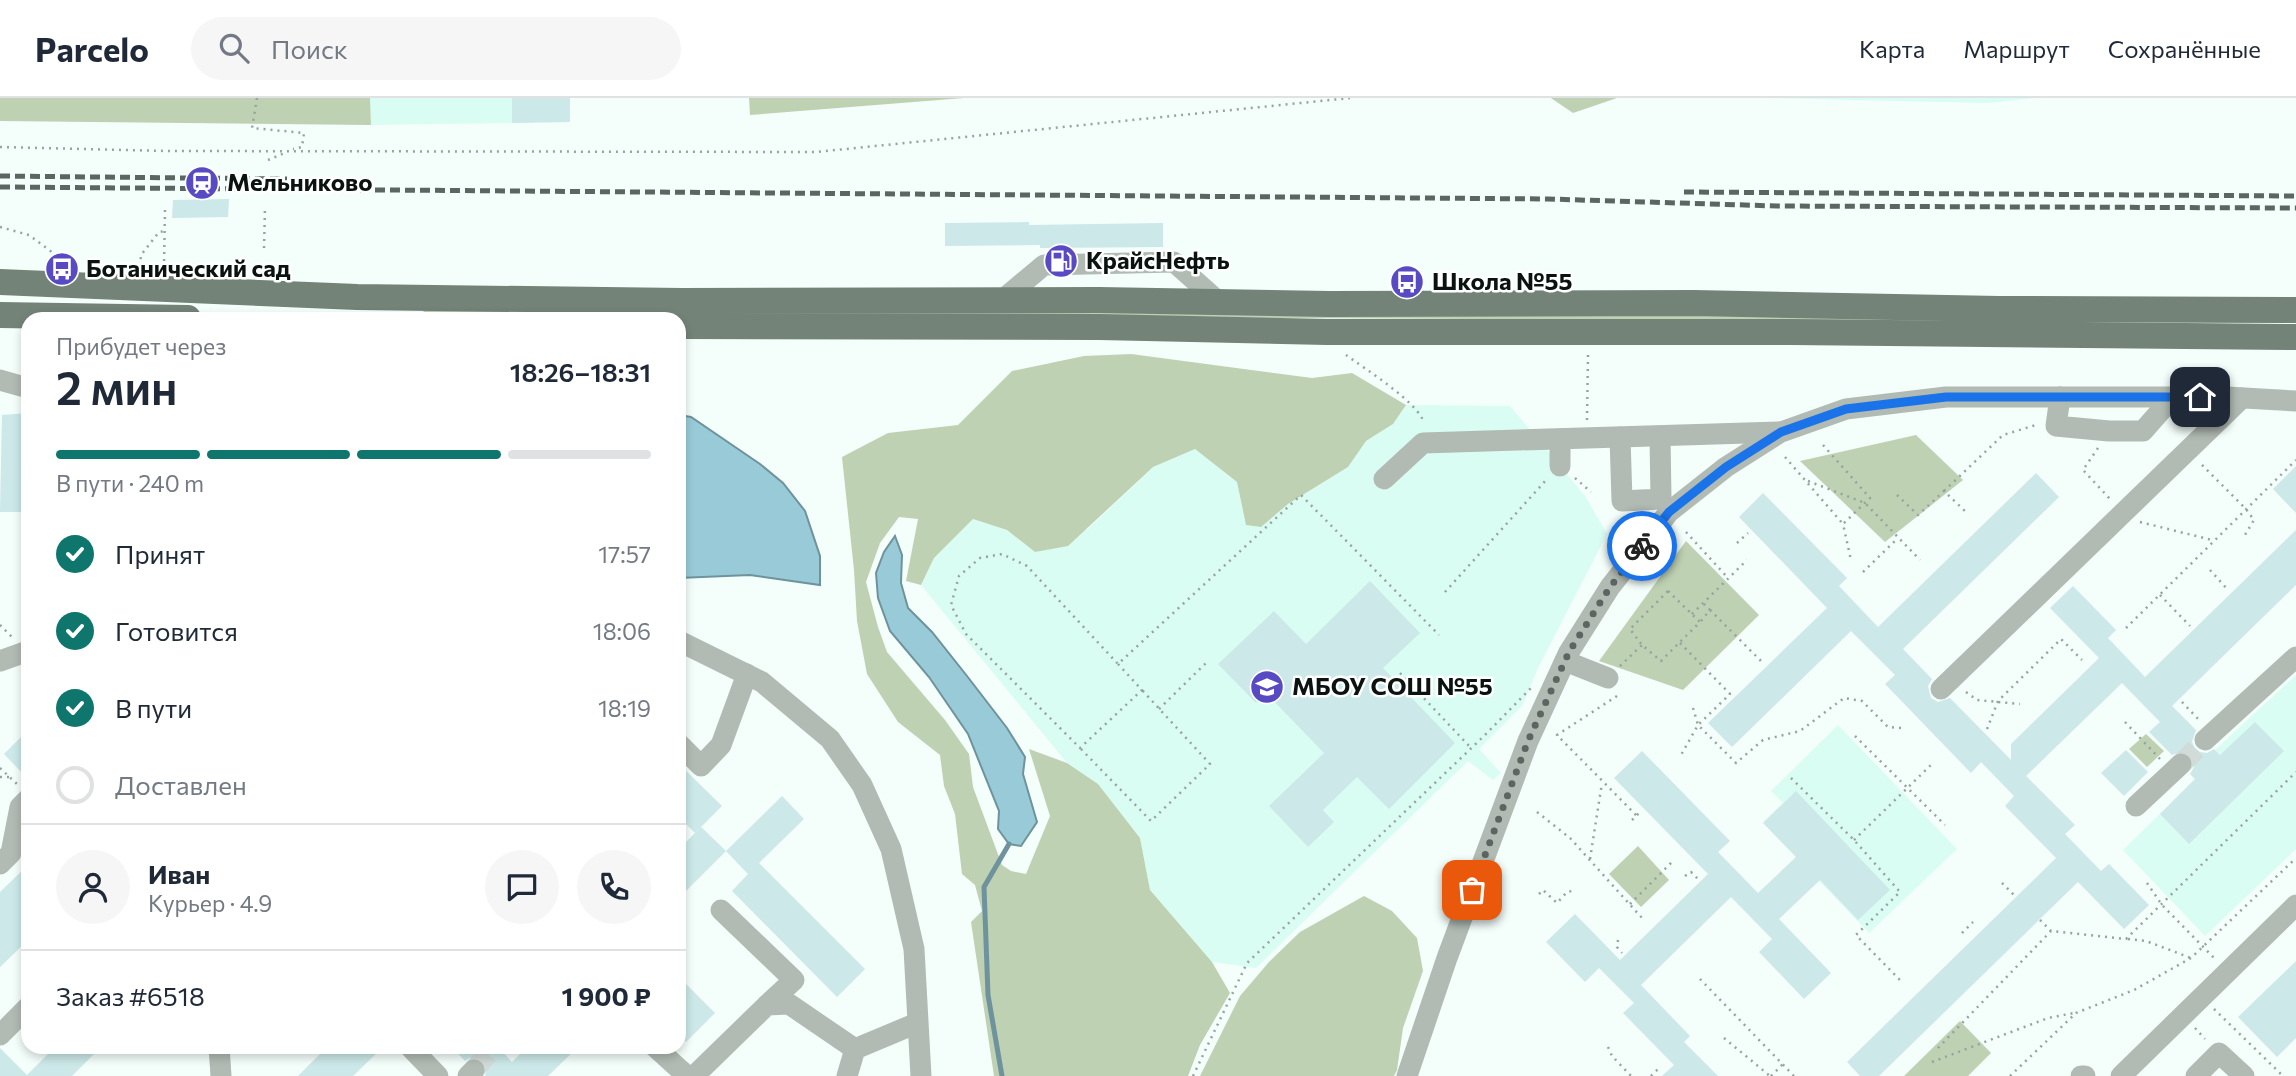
<!DOCTYPE html>
<html lang="ru">
<head>
<meta charset="utf-8">
<style>
  :root { --surface:#fff; --page:#f6f6f7; --text:#1f2937; --muted:#747a83; --line:#e0e1e3; --accent:#0f766e }
  body { margin:0; font-family:Commissioner,sans-serif; background:var(--page); color:var(--text); height:100vh; display:flex; flex-direction:column; font-size:26px; white-space:nowrap }
  * { box-sizing:border-box; margin:0 }
  p { font-size:23px; color:var(--muted) }
  .icon { flex:none; width:38px; height:38px; fill:none; stroke:currentColor; stroke-width:2; stroke-linecap:round; stroke-linejoin:round }
  .map { position:relative; flex:1; overflow:hidden }
  .side { position:absolute; left:21px; top:214px; width:665px; height:742px; display:flex; flex-direction:column; background:var(--surface); border-radius:21px; box-shadow:0 4px 10px #0003 }
  .side>* { flex:none }
  .pin { position:absolute; display:grid; place-items:center; width:60px; height:60px; color:#fff; margin:-30px; border-radius:14px; box-shadow:0 4px 10px #0006 }
  .courier { position:absolute; display:grid; place-items:center; width:70px; height:70px; margin:-35px; border:5px solid #1a73e8; border-radius:50%; background:#fff; color:#222; box-shadow:0 2px 9px #0007 }
  .summary em { font-style:normal; font-weight:600 }
  .summary div { display:flex; flex-direction:column-reverse }
  .summary { display:flex; align-items:center; justify-content:space-between; height:119px; padding:0 35px }
  h1 { font-size:46px; font-weight:600; line-height:52px }
  .bar { display:grid; grid-template-columns:repeat(4,1fr); gap:10px 7px; align-content:center; height:84px; padding:0 35px }
  .bar i { height:9px; border-radius:5px; background:var(--line) }
  .bar .on { background:var(--accent) }
  .bar p { grid-column:span 4 }
  .line { display:flex; align-items:center; gap:18px; padding:0 35px; border-top:2px solid var(--line) }
  .line div { flex:1 }
  .round { display:grid; place-items:center; flex:none; width:74px; height:74px; border-radius:37px; background:var(--page) }
  ol { padding:0 35px; list-style:none }
  li { display:flex; align-items:center; gap:21px; height:77px }
  li p { margin-inline-start:auto }
  li .icon { padding:7px; border-radius:50%; background:var(--accent); color:#fff; stroke-width:4 }
  li:last-child { color:var(--muted) }
  li i { width:38px; height:38px; border:4px solid var(--line); border-radius:50% }
  header { display:flex; align-items:center; gap:42px; box-sizing:border-box; height:98px; padding:0 35px; background:var(--surface); border-bottom:2px solid var(--line) }
  header strong { font-size:33px }
  nav { display:flex; gap:38px; margin-inline-start:auto; font-size:24px }
  .search { width:490px; height:63px; background:var(--page); display:flex; align-items:center; gap:18px; box-sizing:border-box; padding:0 24px; border-radius:38px; color:var(--muted); font-size:26px }
  .map>svg:first-child { display:block }
  .built { fill:#dafdf3 }
  .green { fill:#bed1b2 }
  .water { fill:#99cad8; stroke:#6e939c; stroke-width:2 }
  .lines { fill:none; stroke-linecap:round; stroke-linejoin:round }
  .stream { stroke:#6e939c; stroke-width:5 }
  .building { fill:#cce8e8 }
  .minor-tunnel { stroke:#d1dbd8; stroke-width:21; stroke-dasharray:21 10; stroke-linecap:butt }
  .path { stroke:#98a29f; stroke-width:2.5; stroke-dasharray:2 5; stroke-linecap:butt }
  .minor { stroke:#b1bab3; stroke-width:21 }
  .major { stroke:#738378; stroke-width:26 }
  .rail { stroke:#5b6562; stroke-width:5; stroke-dasharray:10 5; stroke-linecap:butt }
  .done { stroke:#5c6562; stroke-width:7; stroke-dasharray:0 12.6 }
  .route { stroke:#1a73e8; stroke-width:9 }
  .labels { text-anchor:middle; stroke-width:5; stroke-linejoin:round; paint-order:stroke }
  .poi-label { font-size:24px; font-weight:bold; fill:#0a1310; stroke:#fff; text-anchor:start }
</style>
</head>
<body>
<header>
<strong>Parcelo</strong>
<div class="search"><svg class="icon" aria-label="search" viewBox="0 0 24 24"><circle cx="10" cy="10" r="6"/><path d="M15 15l6 6"/></svg>Поиск</div>
<nav><a>Карта</a><a>Маршрут</a><a>Сохранённые</a></nav>
</header>
<div class="map">
<svg width="2296" height="978" viewBox="0 0 2296 978">
  <rect width="100%" height="100%" fill="#f4fefb"/>
  <!-- built -->
  <g class="built">
    <path d="M370,0H570V24L371,27Z"/>
    <path d="M1768,0H2037L1987,5Z"/>
    <path d="M1406,307L1510,308L1585,398L1607,436L1538,570L1522,608L1479,651L1501,675L1493,682L1468,663L1256,870L1212,864L1150,792L1140,740L1098,686L1067,665L921,487L934,460L973,421L1007,432L1035,454L1088,431L1153,369L1195,351L1237,384L1246,427L1261,429L1288,406L1348,369L1366,343L1393,326Z"/>
    <path d="M2296,577V751L2205,838L2123,752L2220,657L2215,652Z"/>
    <path d="M1838,627L1957,751L1869,835L1763,724L1783,705L1771,693Z"/>
  </g>
  <!-- green -->
  <g class="green">
    <path d="M0,0H370L371,27L0,23Z"/>
    <path d="M749,0H964L750,17Z"/>
    <path d="M1551,0H1617L1573,15Z"/>
    <path d="M423,211L2296,220V225L424,216Z"/>
    <path d="M1131,256L1312,280L1352,275L1406,307L1393,326L1366,343L1348,369L1288,406L1261,429L1246,427L1237,384L1195,351L1153,369L1068,448L1035,454L1007,432L973,421L934,460L921,487L906,483L918,421L899,419L880,445L866,484L878,529L887,554L945,622L969,656L973,689L1002,767L1011,773L1026,776L1050,718L1029,651L1067,665L1098,686L1140,740L1150,792L1212,864L1230,895L1200,947L1188,978H994L971,824L982,813L975,787L962,776L955,716L944,688L940,657L898,624L867,576L857,523L854,472L842,359L888,335L958,327L1012,273L1084,258Z"/>
    <path d="M1916,337L1963,382L1885,444L1800,363Z"/>
    <path d="M1686,443L1759,517L1683,592L1599,563Z"/>
    <path d="M2146,636L2164,653L2147,669L2129,651Z"/>
    <path d="M1638,748L1669,782L1641,809L1609,776Z"/>
    <path d="M1364,798L1392,813L1417,840L1423,873L1403,930L1397,972L1394,978H1200L1240,898L1269,864L1300,834Z"/>
    <path d="M1960,923L1991,955L1968,978H1904Z"/>
  </g>
  <!-- water -->
  <g class="water">
    <path d="M679,317L691,319L760,366L783,385L805,413L820,458V487L750,477L679,480Z"/>
    <path d="M895,438L902,457L901,485L908,510L932,534L967,578L1007,630L1025,659L1023,676L1037,724L1021,748L1009,746L998,731L999,713L968,636L929,579L890,533L878,500L876,475L884,454Z"/>
  </g>
  <g class="lines">
    <!-- stream -->
    <path class="stream" d="M1002,978L988,897L984,789L1009,746"/>
  </g>
  <!-- building -->
  <g class="building">
    <path d="M512,0H570V24L512,25Z"/>
    <path d="M229,101L228,119L172,120L173,102Z"/>
    <path d="M1029,124V127L1163,125V149L1040,150V147L945,148V125Z"/>
    <path d="M28,315V414H0L2,317Z"/>
    <path d="M2296,368V415L2273,391Z"/>
    <path d="M2036,375L2059,399L1903,551L1932,581L1928,588L1931,600L1938,604L1950,600L2011,662V646L2099,560L2050,510L2073,488L2116,532L2108,540L2145,579L2296,432V487L2172,608L2196,632L2192,644L2195,650L2200,654L2207,655L2214,651L2220,657L2255,624L2284,653L2189,746L2160,716L2195,681L2190,676L2194,669V662L2184,653L2172,657L2149,634L2160,624L2122,585L2026,678L2075,727L2065,736L2101,773L2109,766L2149,807L2124,831L2078,784L1879,978H1860L1847,964L2056,760L2005,708L2014,698L1981,664L1971,675L1885,586L1895,577L1851,533L1732,649L1708,625L1827,510L1739,419L1763,395L1847,480L1839,488L1878,529Z"/>
    <path d="M1370,483L1420,535L1383,570L1455,645L1389,711L1357,679L1323,712L1334,724L1308,749L1269,708L1324,655L1266,595L1256,605L1218,566L1274,513L1306,546Z"/>
    <path d="M28,632V681L4,656Z"/>
    <path d="M2126,652L2148,674L2124,698L2101,675Z"/>
    <path d="M1642,653L1730,743L1718,754L1758,795L1796,759L1763,725L1796,693L1890,792L1858,822L1820,782L1779,821L1831,875L1804,901L1759,854L1772,841L1731,799L1641,887L1690,938L1684,944L1718,978H1662L1674,967L1623,915L1634,905L1599,870L1585,884L1546,844L1575,816L1620,862L1708,776L1614,680Z"/>
    <path d="M679,666L722,708L695,735L679,719Z"/>
    <path d="M782,698L804,721L759,765L865,871L837,899L732,793L748,776L726,753Z"/>
    <path d="M701,729L726,753L679,800V751Z"/>
    <path d="M28,767V842L0,869V794Z"/>
    <path d="M2296,863V940L2277,959L2238,919Z"/>
    <path d="M679,879L715,915L686,944L679,937Z"/>
    <path d="M56,948H102L72,978H0V950L27,977Z"/>
    <path d="M328,948H384L353,978H298Z"/>
    <path d="M451,948H497L512,964L528,948H579L548,978H485L487,969L483,962L471,959L465,963Z"/>
  </g>
  <g class="lines">
    <!-- minor-tunnel -->
    <g class="minor-tunnel">
      <path d="M2181,666L2205,642"/>
      <path d="M474,972L494,948"/>
    </g>
    <!-- path -->
    <g class="path">
      <path d="M257,0L252,30L304,35L302,49L293,51"/>
      <path d="M0,49L168,53L816,54L1350,0"/>
      <path d="M268,62L287,54"/>
      <path d="M0,129L29,137L68,166"/>
      <path d="M264,150L265,110"/>
      <path d="M140,168L141,157L159,134L165,133"/>
      <path d="M164,170L165,108"/>
      <path d="M1346,257C1364,270 1419,305 1424,325"/>
      <path d="M1587,322L1588,256"/>
      <path d="M1823,347L1870,400L1843,426L1851,462"/>
      <path d="M2098,350L2083,372L2110,401"/>
      <path d="M1785,359L1843,426"/>
      <path d="M2202,367L2246,411L2254,422L2245,437"/>
      <path d="M1575,380L1591,394"/>
      <path d="M1808,383L1865,405L1920,462"/>
      <path d="M1944,393L2003,337L2036,327"/>
      <path d="M1897,397L1918,417L1944,393L1967,415"/>
      <path d="M2140,424L2212,442"/>
      <path d="M1686,434L1728,480"/>
      <path d="M1737,445L1748,435"/>
      <path d="M2210,472L2228,492"/>
      <path d="M1863,474L1898,440"/>
      <path d="M1668,493L1700,524L1661,563L1642,547L1630,531Z"/>
      <path d="M1445,494L1547,381"/>
      <path d="M2160,497L2190,528"/>
      <path d="M1710,512L1763,565"/>
      <path d="M1692,516L1747,462"/>
      <path d="M1701,523L1710,512L1703,505"/>
      <path d="M0,527L12,539"/>
      <path d="M2126,530L2296,362"/>
      <path d="M1680,545L1730,596L1698,627L1681,657"/>
      <path d="M1118,566L1142,592L1080,650L966,536L951,507L959,478L980,460L1002,456L1027,468L1118,566L1301,397L1439,537"/>
      <path d="M1620,568L1642,547"/>
      <path d="M1400,575L1471,650"/>
      <path d="M1966,594L1977,602L2020,606"/>
      <path d="M1617,598L1557,637L1637,718"/>
      <path d="M2182,604L2200,623"/>
      <path d="M1693,610L1698,627L1736,665L1763,642L1800,633L1844,600L1862,603L1888,629L1901,630"/>
      <path d="M1159,611L1206,565"/>
      <path d="M2125,624L2160,661"/>
      <path d="M1987,631L1998,603L2061,541L2082,562"/>
      <path d="M1855,638L1945,727"/>
      <path d="M1081,651L1151,723L1210,666L1142,592"/>
      <path d="M0,670L17,686"/>
      <path d="M0,679H9"/>
      <path d="M1791,680L1854,742L1900,794L1856,837L1900,882"/>
      <path d="M1537,714L1570,740L1642,820"/>
      <path d="M1632,722L1640,714"/>
      <path d="M1854,742L1934,664"/>
      <path d="M1590,761L1602,685"/>
      <path d="M1685,778L1691,774L1698,781"/>
      <path d="M2002,785L2016,799"/>
      <path d="M2147,785L2162,807L2215,861"/>
      <path d="M1539,796L1543,792L1557,805L1567,794L1572,793"/>
      <path d="M1630,806L1672,764"/>
      <path d="M2040,822L2051,833"/>
      <path d="M1962,835L1973,824"/>
      <path d="M2128,841L2146,843L2191,860"/>
      <path d="M1618,842L1617,849L1622,855"/>
      <path d="M1700,881L1794,978"/>
      <path d="M2214,911L2283,978"/>
      <path d="M2195,930L2205,941"/>
      <path d="M1724,940L1770,978"/>
      <path d="M1608,949L1612,958L1631,978"/>
      <path d="M1938,950L2051,833L2126,841L2296,674"/>
      <path d="M1932,964L2048,920L2074,915"/>
      <path d="M1193,978L1247,865L1486,636L1532,589"/>
      <path d="M1651,978L1659,970"/>
      <path d="M1771,978L1783,966"/>
      <path d="M2010,978L2076,915L2134,892L2191,860L2296,760"/>
    </g>
    <!-- minor -->
    <g class="minor">
      <path d="M1001,203L1044,167L1174,164L1219,204"/>
      <path d="M0,282L28,290"/>
      <path d="M2060,299L2056,328L2109,333H2143L2173,299"/>
      <path d="M1620,339L1622,403L1661,401L1660,338"/>
      <path d="M1560,368V341"/>
      <path d="M1384,381L1423,345L1779,334"/>
      <path d="M679,543L762,584L830,641L862,687L891,751L914,851L921,978"/>
      <path d="M0,563L28,553"/>
      <path d="M1565,563L1608,580"/>
      <path d="M1941,591L2242,300"/>
      <path d="M2205,642L2296,559"/>
      <path d="M679,646L701,668L721,647L747,576"/>
      <path d="M2136,708L2181,666"/>
      <path d="M0,766L11,755L20,709L28,701"/>
      <path d="M721,812L794,882L767,907"/>
      <path d="M0,937L28,909"/>
      <path d="M219,948L221,978"/>
      <path d="M409,948L438,978"/>
      <path d="M654,948L687,978"/>
      <path d="M468,978L474,972"/>
      <path d="M694,978L767,907L789,906L855,951"/>
      <path d="M847,978L855,951L917,925"/>
      <path d="M1407,978L1447,860L1528,643L1569,554L1610,489L1669,414L1726,369L1781,334L1846,311L1946,299H2227L2296,303"/>
      <path d="M2081,978H2085"/>
      <path d="M2121,978L2296,807"/>
      <path d="M2196,978L2219,955L2244,978"/>
    </g>
    <!-- major -->
    <g class="major">
      <path d="M0,184L357,199L682,203L1099,202L1329,206L1694,205L1999,211L2296,212"/>
      <path d="M0,217L188,220"/>
      <path d="M679,228L1099,229L1327,234H1791L2296,239"/>
    </g>
    <!-- rail -->
    <g class="rail">
      <path d="M0,78L287,81"/>
      <path d="M0,89L1548,101L1777,108L2296,110"/>
      <path d="M1684,94L2296,98"/>
    </g>
  </g>
  <g class="lines">
    <!-- done -->
    <path class="done" d="M1472,792L1528,643L1569,554L1610,489L1642,448"/>
    <!-- route -->
    <path class="route" d="M1642,448L1669,414L1726,369L1781,334L1846,311L1946,299H2200"/>
  </g>
  <!-- icons -->
  <defs>
    <g id="station-disc" transform="scale(1.75)"><circle r="9.5" fill="#584ac2" stroke="#fff"/><path d="M-3-6H3Q5-6 5-4V2Q5 4 3 4L4.5 6H3L1.5 4h-3L-3 6H-4.5L-3 4Q-5 4-5 2V-4Q-5-6-3-6ZM-3.5-4v3h7v-3ZM-3.5 1v1.5H-2V1ZM2 1v1.5H3.5V1Z" fill="#fff"/></g>
    <g id="fuel-disc" transform="scale(1.75)"><circle r="9.5" fill="#584ac2" stroke="#fff"/><path d="M-5.5-6h7V0h2V4h1.3V-2.5L3-4.5l.8-.8L6-3V5H2.5V1h-1V6h-7ZM-4.2-4.7v3.2H.2V-4.7Z" fill="#fff"/></g>
    <g id="bus-disc" transform="scale(1.75)"><circle r="9.5" fill="#584ac2" stroke="#fff"/><path d="M-5-6H5V4H4V6H2V4H-2V6H-4V4H-5ZM-3.5-4V0h7V-4ZM-3.5 1.2v1.5H-2V1.2ZM2 1.2v1.5H3.5V1.2Z" fill="#fff"/></g>
    <g id="school-disc" transform="scale(1.75)"><circle r="9.5" fill="#584ac2" stroke="#fff"/><path d="M0-5L7-2L0 1L-7-2ZM-4 1L0 2.5L4 1V4Q0 6-4 4Z" fill="#fff"/></g>
  </defs>
  <g fill-rule="evenodd">
    <use href="#station-disc" x="202" y="85"/>
    <use href="#fuel-disc" x="1061" y="163"/>
    <use href="#bus-disc" x="62" y="171"/>
    <use href="#bus-disc" x="1407" y="184"/>
    <use href="#school-disc" x="1267" y="589"/>
  </g>
  <g class="labels">
    <!-- poi labels -->
    <g class="poi-label">
      <text x="227" y="93">Мельниково</text>
      <text x="1086" y="171">КрайсНефть</text>
      <text x="86" y="179">Ботанический сад</text>
      <text x="1432" y="192">Школа №55</text>
      <text x="1292" y="597">МБОУ СОШ №55</text>
    </g>
  </g>
</svg>
<div class="pin" style="left:1472px;top:792px;background:#ea580c"><svg class="icon" aria-label="bag" viewBox="0 0 24 24"><path d="M5 8h14l-1 12H6zM9 8a3 3 0 0 1 6 0"/></svg></div>
<div class="pin" style="left:2200px;top:299px;background:#1f2937"><svg class="icon" aria-label="home" viewBox="0 0 24 24"><path d="M3 11l9-7 9 7M6 9v11h12V9"/></svg></div>
<div class="courier" style="left:1642px;top:448px"><svg class="icon" aria-label="bike" viewBox="0 0 24 24"><circle cx="6" cy="16" r="4"/><circle cx="18" cy="16" r="4"/><path d="M6 16l4-8h5l3 8M10 8l3 8H6M13 5h3"/></svg></div>
<section class="side">
<div class="summary"><div><h1>2 мин</h1><p>Прибудет через</p></div><em>18:26–18:31</em></div>
<div class="bar"><i class="on"></i><i class="on"></i><i class="on"></i><i></i><p>В пути · 240 m</p></div>
<ol>
<li><svg class="icon" aria-label="check" viewBox="0 0 24 24"><path d="M5 12l5 5 9-10"/></svg>Принят<p>17:57</p></li>
<li><svg class="icon" aria-label="check" viewBox="0 0 24 24"><path d="M5 12l5 5 9-10"/></svg>Готовится<p>18:06</p></li>
<li><svg class="icon" aria-label="check" viewBox="0 0 24 24"><path d="M5 12l5 5 9-10"/></svg>В пути<p>18:19</p></li>
<li><i></i>Доставлен</li>
</ol>
<div class="line" style="height:126px"><a class="round"><svg class="icon" aria-label="person" viewBox="0 0 24 24"><circle cx="12" cy="8" r="4"/><path d="M4 21q1-7 8-7t8 7"/></svg></a><div><b>Иван</b><p>Курьер · 4.9</p></div><a class="round"><svg class="icon" aria-label="chat" viewBox="0 0 24 24"><path d="M4 5h16v11H9l-5 4z"/></svg></a><a class="round"><svg class="icon" aria-label="phone" viewBox="0 0 24 24"><path d="M5 4h4l2 5-3 2q2 4 5 5l2-3 5 2v4C11 20 4 13 5 4z"/></svg></a></div>
<div class="line" style="height:91px"><div>Заказ #6518</div><b>1 900 ₽</b></div>
</section>
</div>
</body>
</html>
